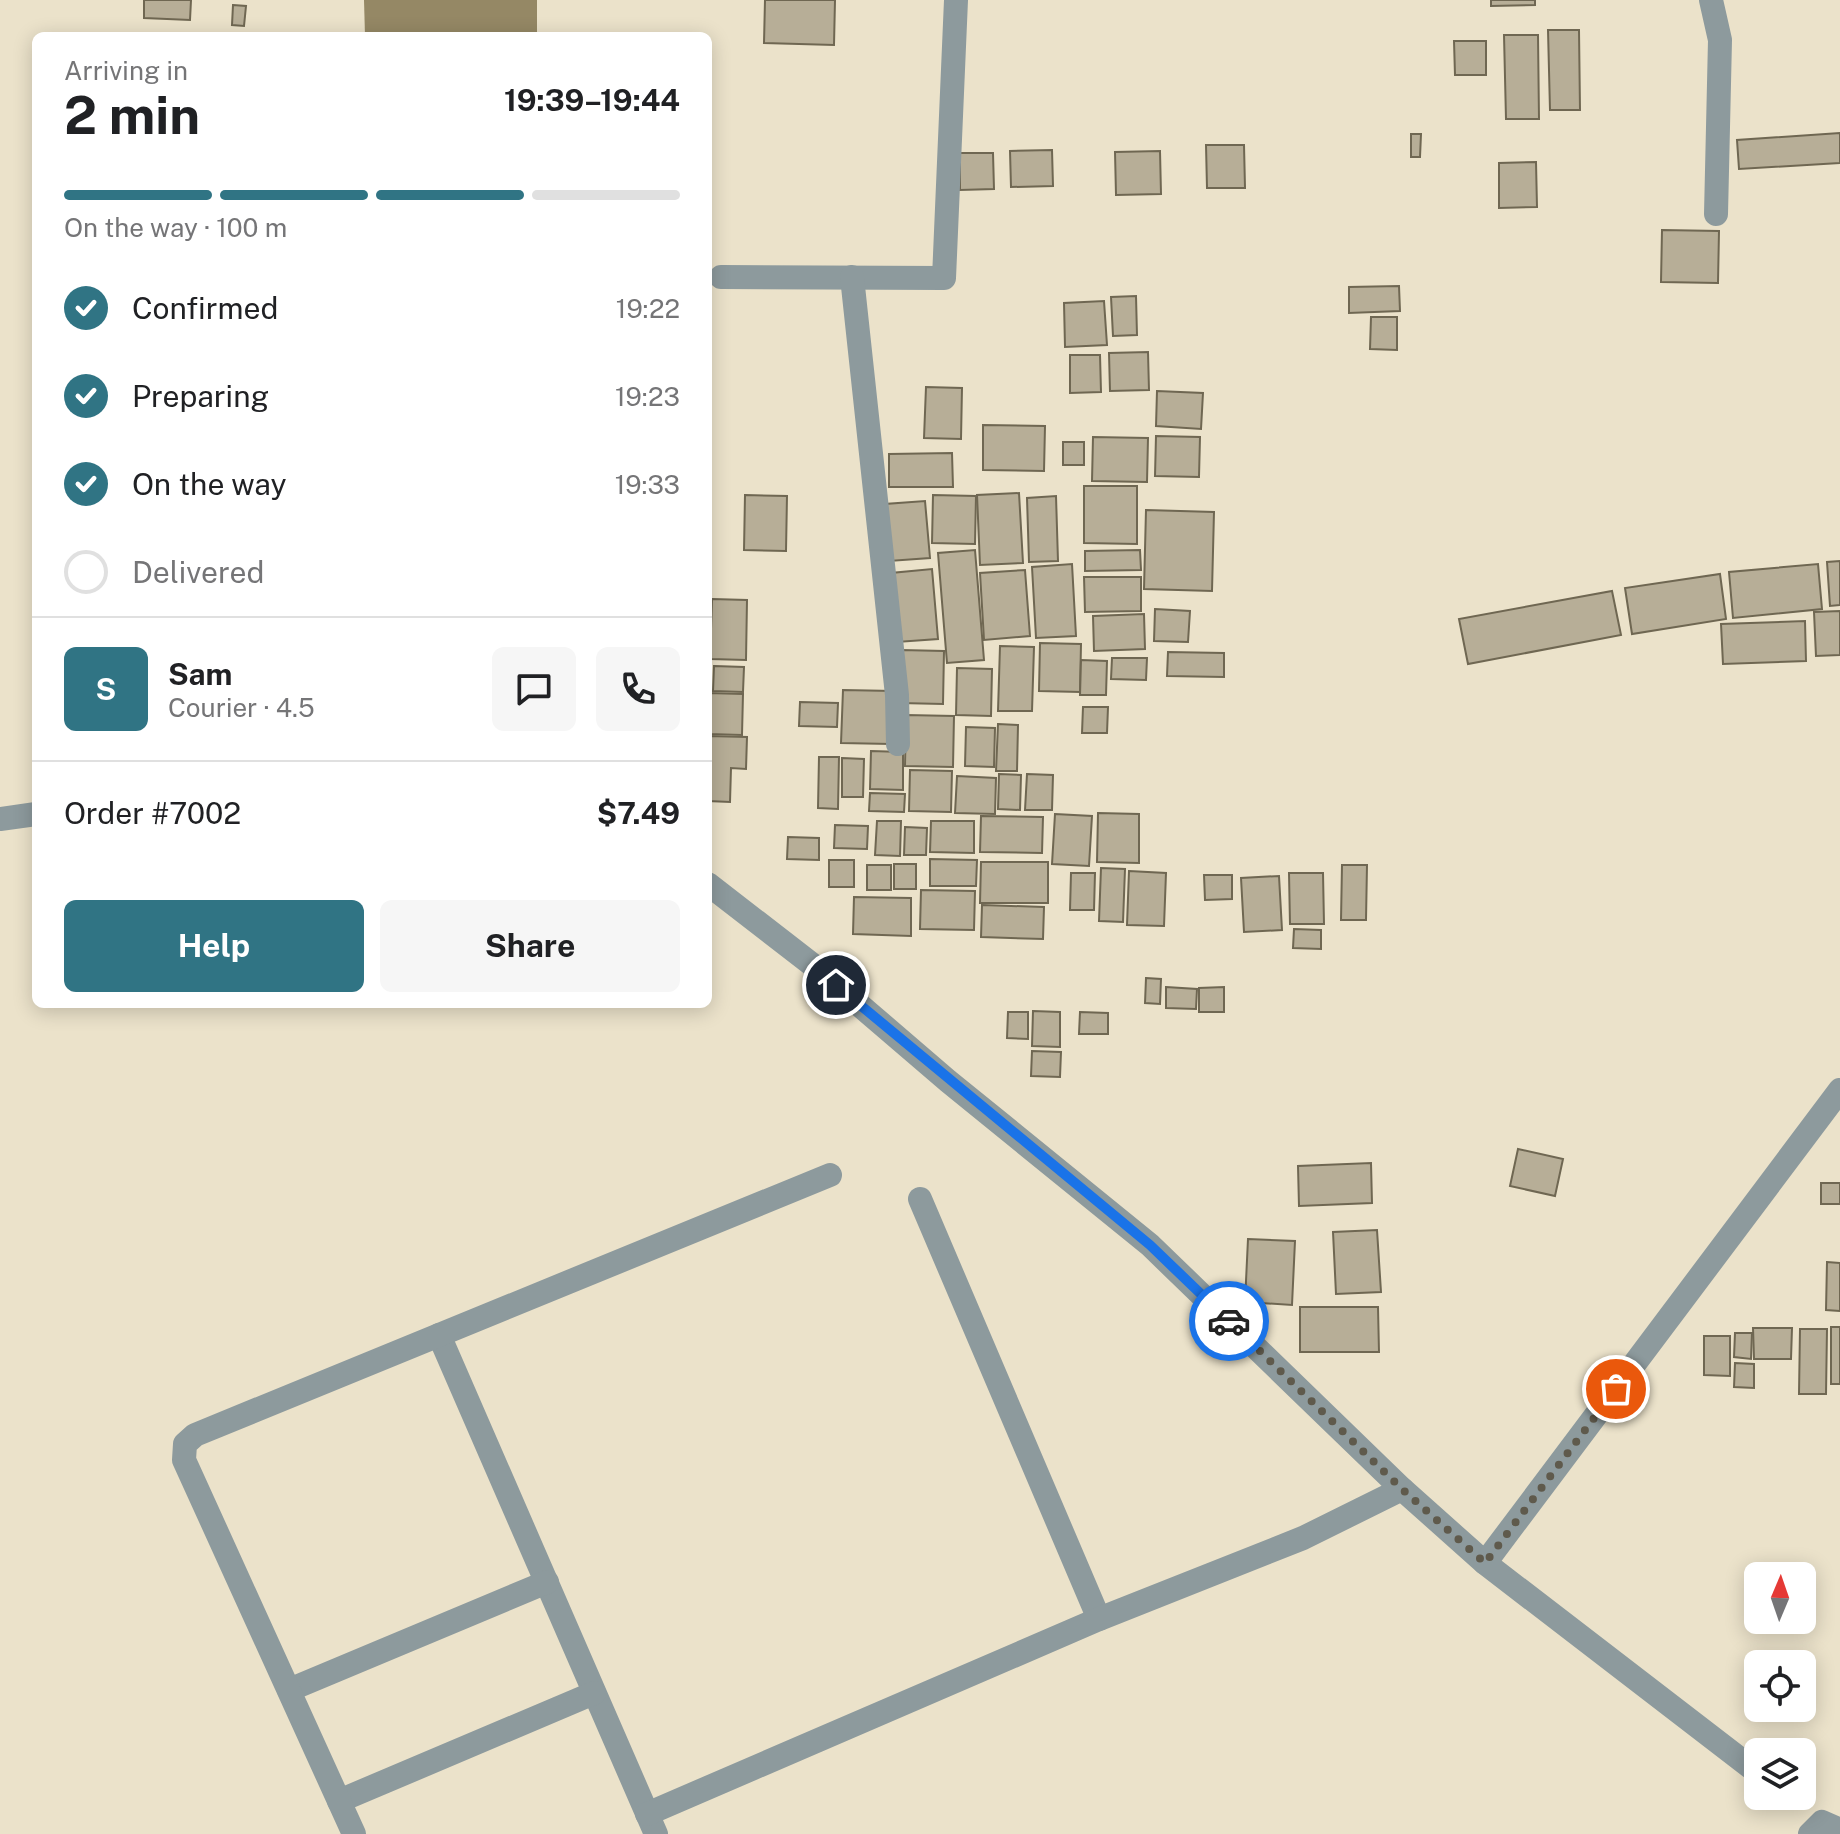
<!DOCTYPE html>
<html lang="en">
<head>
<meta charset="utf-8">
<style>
  :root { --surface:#fff; --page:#f6f6f6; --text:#202124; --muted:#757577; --line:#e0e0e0; --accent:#307484 }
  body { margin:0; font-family:"Public Sans",sans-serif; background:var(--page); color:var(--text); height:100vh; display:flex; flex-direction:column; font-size:30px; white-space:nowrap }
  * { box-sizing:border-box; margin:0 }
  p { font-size:26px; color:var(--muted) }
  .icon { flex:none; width:44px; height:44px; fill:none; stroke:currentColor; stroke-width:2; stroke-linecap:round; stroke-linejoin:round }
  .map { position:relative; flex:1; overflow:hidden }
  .side { position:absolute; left:32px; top:32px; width:680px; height:976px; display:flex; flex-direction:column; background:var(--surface); border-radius:12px; box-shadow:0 4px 20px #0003 }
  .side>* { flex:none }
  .needle { width:52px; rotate:2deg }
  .buttons { position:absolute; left:1744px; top:1562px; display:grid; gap:16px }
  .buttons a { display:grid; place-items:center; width:72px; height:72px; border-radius:12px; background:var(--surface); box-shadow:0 4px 20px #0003; font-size:40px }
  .pin { position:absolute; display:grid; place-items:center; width:68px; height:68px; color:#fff; margin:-34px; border:4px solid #fff; border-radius:50%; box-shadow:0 2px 8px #0007 }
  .courier { position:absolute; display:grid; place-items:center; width:80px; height:80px; margin:-40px; border:6px solid #1a73e8; border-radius:50%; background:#fff; color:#222; box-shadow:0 2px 10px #0007 }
  .summary em { font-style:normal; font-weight:700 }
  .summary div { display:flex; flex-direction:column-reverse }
  .summary { display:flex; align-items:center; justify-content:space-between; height:136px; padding:0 32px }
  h1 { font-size:52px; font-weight:700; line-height:60px }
  .bar { display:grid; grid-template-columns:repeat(4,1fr); gap:12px 8px; align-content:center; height:96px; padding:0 32px }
  .bar i { height:10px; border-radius:6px; background:var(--line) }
  .bar .current { background:var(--accent) }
  .bar p { grid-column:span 4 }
  .line { display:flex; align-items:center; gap:20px; padding:0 32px; border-top:2px solid var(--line) }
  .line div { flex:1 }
  .round { display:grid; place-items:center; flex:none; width:84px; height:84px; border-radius:12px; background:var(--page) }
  ol { padding:0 32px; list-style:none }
  li { display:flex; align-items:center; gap:24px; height:88px }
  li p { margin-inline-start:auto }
  li .icon { padding:8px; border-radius:50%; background:var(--accent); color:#fff; stroke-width:4 }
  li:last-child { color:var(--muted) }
  li i { width:44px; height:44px; border:4px solid var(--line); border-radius:50% }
  .primary-button { display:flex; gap:16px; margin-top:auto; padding:16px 32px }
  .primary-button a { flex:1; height:92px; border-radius:12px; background:var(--accent); color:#fff; font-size:32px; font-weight:700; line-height:92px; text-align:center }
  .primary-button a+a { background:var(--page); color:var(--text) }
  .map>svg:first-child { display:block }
  .water { fill:#958865 }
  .building { fill:#b7ae97; stroke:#6f6752; stroke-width:2 }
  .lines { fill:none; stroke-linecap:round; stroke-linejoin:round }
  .minor { stroke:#8d9a9d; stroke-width:24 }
  .done { stroke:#5f5a4c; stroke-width:8; stroke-dasharray:0 14.4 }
  .route { stroke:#1a73e8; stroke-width:10 }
</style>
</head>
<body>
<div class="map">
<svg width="1840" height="1834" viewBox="0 0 1840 1834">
  <rect width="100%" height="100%" fill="#ebe2ca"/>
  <!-- water -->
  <path class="water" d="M364,0H537V36H365Z"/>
  <!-- building -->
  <g class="building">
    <path d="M144,0H191L190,20L144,18Z"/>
    <path d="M765,0H835L834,45L764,43Z"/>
    <path d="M1491,0H1535V5L1491,6Z"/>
    <path d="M233,5L246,6L244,26L232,25Z"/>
    <path d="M1548,30H1579L1580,110H1550Z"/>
    <path d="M1504,35H1538L1539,119H1506Z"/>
    <path d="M1454,41H1486V75H1455Z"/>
    <path d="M1840,133V163L1739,169L1737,140Z"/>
    <path d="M1411,134H1421L1420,157H1411Z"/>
    <path d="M1206,145H1244L1245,188H1207Z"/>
    <path d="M1052,150L1053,186L1011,187L1010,151Z"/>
    <path d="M1160,151L1161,194L1116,195L1115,152Z"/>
    <path d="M960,153H993L994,189L960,190Z"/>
    <path d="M1536,162L1537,207L1499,208V163Z"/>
    <path d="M1662,230L1719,231L1718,283L1661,282Z"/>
    <path d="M1399,286L1400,311L1349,313V287Z"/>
    <path d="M1136,296L1137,335L1113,336L1111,297Z"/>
    <path d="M1104,301L1107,345L1065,347L1064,303Z"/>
    <path d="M1371,317H1397V350L1370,349Z"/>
    <path d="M1148,352L1149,390L1110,391L1109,353Z"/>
    <path d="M1070,355H1100L1101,392L1070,393Z"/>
    <path d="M926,387L962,388L961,439L924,438Z"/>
    <path d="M1157,391L1203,393L1201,429L1156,426Z"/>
    <path d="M983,425L1045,426L1044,471L983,470Z"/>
    <path d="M1156,436L1200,437L1199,477L1155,476Z"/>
    <path d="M1093,437L1148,438L1147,482L1092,481Z"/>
    <rect x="1063" y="442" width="21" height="23"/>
    <path d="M952,453L953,487H889V454Z"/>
    <path d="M1084,486H1137V544L1084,543Z"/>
    <path d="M1019,493L1023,563L980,565L977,495Z"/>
    <path d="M745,495L787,496L786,551L744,550Z"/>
    <path d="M933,495L976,496L975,544L932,543Z"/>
    <path d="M1056,496L1058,561L1029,562L1027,498Z"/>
    <path d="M925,501L930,558L889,561L885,504Z"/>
    <path d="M1146,510L1214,512L1212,591L1144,589Z"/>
    <path d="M975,550L984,660L947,663L938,553Z"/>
    <path d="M1140,550L1141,570L1085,571V551Z"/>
    <path d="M1840,561V605L1830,606L1827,562Z"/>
    <path d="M1072,564L1076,636L1036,638L1032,567Z"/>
    <path d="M1818,564L1822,609L1733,618L1729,572Z"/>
    <path d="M932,569L938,639L897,642L891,573Z"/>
    <path d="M1025,570L1030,636L984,640L980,573Z"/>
    <path d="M1720,574L1726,619L1632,634L1625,588Z"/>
    <path d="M1084,577H1141V611L1085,612Z"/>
    <path d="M1612,591L1621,635L1468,664L1459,619Z"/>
    <path d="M712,599L747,600L746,660L710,659Z"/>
    <path d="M1155,609L1190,611L1188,642L1154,641Z"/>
    <path d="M1840,611V655L1816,656L1814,612Z"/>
    <path d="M1144,614L1145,649L1094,651L1093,616Z"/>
    <path d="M1805,621L1806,661L1723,664L1721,624Z"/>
    <path d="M1040,643L1081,644L1080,692L1039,691Z"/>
    <path d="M1000,646L1034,647L1032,711H998Z"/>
    <path d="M901,650L944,651L943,704L900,703Z"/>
    <path d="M1168,652L1224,653V677L1167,676Z"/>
    <path d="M1112,658H1147L1146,680L1111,679Z"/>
    <path d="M1081,660L1107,661L1106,695H1080Z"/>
    <path d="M714,666L744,667L743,692L713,691Z"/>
    <path d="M957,668L992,669L991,716L956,715Z"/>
    <path d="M843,690L893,691L891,744L841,743Z"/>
    <path d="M708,693L743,694L742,735L708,734Z"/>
    <path d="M800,702L838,703L837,727L799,726Z"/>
    <path d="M1083,707H1108L1107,733H1082Z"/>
    <path d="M906,715L954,716L953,767L905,766Z"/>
    <path d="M998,724L1018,725L1017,771H996Z"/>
    <path d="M966,727L995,728L994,767L965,766Z"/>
    <path d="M708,736L747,737L746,769L731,768L730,802L708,801Z"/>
    <path d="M871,751L903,752V790L870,789Z"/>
    <path d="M819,757H839L838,809L818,808Z"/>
    <path d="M842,758L864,759L863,797H842Z"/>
    <path d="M910,770L952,771L951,812L909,811Z"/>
    <path d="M999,774L1021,775L1020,810L998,809Z"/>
    <path d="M1027,774L1053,775L1052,810H1025Z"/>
    <path d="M957,776L996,778L995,814L955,813Z"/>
    <path d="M870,793L905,794L904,812L869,811Z"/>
    <path d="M1098,813L1139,814V863L1097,862Z"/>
    <path d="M1055,814L1092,816L1089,866L1052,864Z"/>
    <path d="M981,816L1043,817L1042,853L980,852Z"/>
    <path d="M877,821H901L900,856L875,855Z"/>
    <path d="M931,821H974V853L930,852Z"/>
    <path d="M835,825L868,826L867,849L834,848Z"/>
    <path d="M905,827L927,828L926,855H904Z"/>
    <path d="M788,837L819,838V860L787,859Z"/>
    <path d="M930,859L977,860L976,886H930Z"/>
    <rect x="829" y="860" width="25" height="27"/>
    <path d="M981,862H1048V903H980Z"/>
    <rect x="894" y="864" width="22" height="25"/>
    <rect x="867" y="865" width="24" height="25"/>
    <path d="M1342,865H1367L1366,920H1341Z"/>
    <path d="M1101,868L1125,869L1123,922L1099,921Z"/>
    <path d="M1129,871L1166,873L1164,926L1127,925Z"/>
    <path d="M1071,873H1095L1094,910H1070Z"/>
    <path d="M1289,873H1323L1324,924H1290Z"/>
    <path d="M1204,875H1232V899L1205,900Z"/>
    <path d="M1279,876L1282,930L1244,932L1241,878Z"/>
    <path d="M921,890L975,891L974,930L920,929Z"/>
    <path d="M854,897L911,898V936L853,934Z"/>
    <path d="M982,905L1044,907L1043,939L981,937Z"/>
    <path d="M1294,929L1321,930V949L1293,948Z"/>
    <path d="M1146,978L1161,979L1160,1004L1145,1003Z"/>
    <path d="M1166,987L1197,989L1196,1009L1166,1008Z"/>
    <path d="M1224,987V1012H1199V988Z"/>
    <path d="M1033,1011L1060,1012V1047L1032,1046Z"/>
    <path d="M1008,1012H1028V1039L1007,1038Z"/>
    <path d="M1080,1012L1108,1013V1034H1079Z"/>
    <path d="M1032,1051L1061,1052L1060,1077L1031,1076Z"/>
    <path d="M1518,1149L1563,1159L1555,1196L1510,1186Z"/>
    <path d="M1371,1163L1372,1203L1299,1206L1298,1166Z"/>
    <rect x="1821" y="1183" width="19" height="21"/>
    <path d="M1377,1230L1381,1292L1336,1294L1333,1232Z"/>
    <path d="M1248,1239L1295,1241L1292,1305L1245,1302Z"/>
    <path d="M1827,1262L1840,1263V1311L1826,1310Z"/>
    <path d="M1300,1307H1378L1379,1352H1300Z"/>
    <rect x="1831" y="1327" width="9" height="57"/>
    <path d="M1753,1328H1792L1791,1359H1754Z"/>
    <path d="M1800,1329H1827L1826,1394H1799Z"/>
    <path d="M1735,1333H1752L1751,1359L1734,1357Z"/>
    <path d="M1704,1336H1730V1376L1704,1375Z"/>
    <path d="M1735,1363L1754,1364V1388L1734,1387Z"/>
  </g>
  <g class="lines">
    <!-- minor -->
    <g class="minor">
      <path d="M1711,0L1720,40L1716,214"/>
      <path d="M721,277L944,278L956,0"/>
      <path d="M852,277L897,695L898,744"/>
      <path d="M0,819L36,814"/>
      <path d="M708,884L814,966L948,1081L1150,1245L1402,1489L1485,1563"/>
      <path d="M920,1199L1099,1619"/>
      <path d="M439,1335L656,1834"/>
      <path d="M289,1690L547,1582"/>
      <path d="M1753,1769L1485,1563L1840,1090"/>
      <path d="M339,1801L594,1693"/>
      <path d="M647,1814L1099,1619L1303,1538L1402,1489"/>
      <path d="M354,1834L184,1460L185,1444L195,1435L830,1175"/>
      <path d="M1810,1834L1822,1822L1840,1830"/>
    </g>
  </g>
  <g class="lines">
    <!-- done -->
    <path class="done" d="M1229,1321L1402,1489L1485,1563L1616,1389"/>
    <!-- route -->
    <path class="route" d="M836,985L1150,1245L1229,1321"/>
  </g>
</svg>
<div class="buttons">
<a><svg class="needle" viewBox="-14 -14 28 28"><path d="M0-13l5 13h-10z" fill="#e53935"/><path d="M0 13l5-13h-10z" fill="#757577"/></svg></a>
<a><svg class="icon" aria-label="locate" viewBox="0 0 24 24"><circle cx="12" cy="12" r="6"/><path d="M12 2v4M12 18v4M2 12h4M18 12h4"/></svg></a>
<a><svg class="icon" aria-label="layers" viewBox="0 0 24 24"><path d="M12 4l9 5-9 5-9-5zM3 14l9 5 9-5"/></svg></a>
</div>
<div class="pin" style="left:1616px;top:1389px;background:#ea580c"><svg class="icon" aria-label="bag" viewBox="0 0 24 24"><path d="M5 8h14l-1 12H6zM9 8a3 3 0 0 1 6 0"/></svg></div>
<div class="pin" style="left:836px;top:985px;background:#1f2937"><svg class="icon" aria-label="home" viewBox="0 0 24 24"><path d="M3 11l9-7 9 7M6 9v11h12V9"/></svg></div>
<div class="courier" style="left:1229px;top:1321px"><svg class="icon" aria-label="car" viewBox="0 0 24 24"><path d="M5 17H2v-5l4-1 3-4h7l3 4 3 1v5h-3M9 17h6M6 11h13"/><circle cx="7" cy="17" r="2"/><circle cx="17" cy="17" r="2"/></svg></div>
<section class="side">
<div class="summary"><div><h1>2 min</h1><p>Arriving in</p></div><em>19:39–19:44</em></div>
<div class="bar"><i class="current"></i><i class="current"></i><i class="current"></i><i></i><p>On the way · 100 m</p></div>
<ol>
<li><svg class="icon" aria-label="check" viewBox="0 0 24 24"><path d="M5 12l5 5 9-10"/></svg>Confirmed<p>19:22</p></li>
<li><svg class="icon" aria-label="check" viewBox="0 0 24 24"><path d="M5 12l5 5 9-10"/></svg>Preparing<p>19:23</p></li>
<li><svg class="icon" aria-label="check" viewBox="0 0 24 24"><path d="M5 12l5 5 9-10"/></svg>On the way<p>19:33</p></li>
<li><i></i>Delivered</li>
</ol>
<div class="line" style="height:144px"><b class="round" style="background:var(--accent);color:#fff">S</b><div><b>Sam</b><p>Courier · 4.5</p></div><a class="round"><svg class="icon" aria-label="chat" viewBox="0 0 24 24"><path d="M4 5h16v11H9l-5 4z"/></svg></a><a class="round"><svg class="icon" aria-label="phone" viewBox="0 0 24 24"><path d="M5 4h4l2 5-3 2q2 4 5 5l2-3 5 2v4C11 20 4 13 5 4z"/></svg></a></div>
<div class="line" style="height:104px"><div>Order #7002</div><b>$7.49</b></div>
<div class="primary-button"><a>Help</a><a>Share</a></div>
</section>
</div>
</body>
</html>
